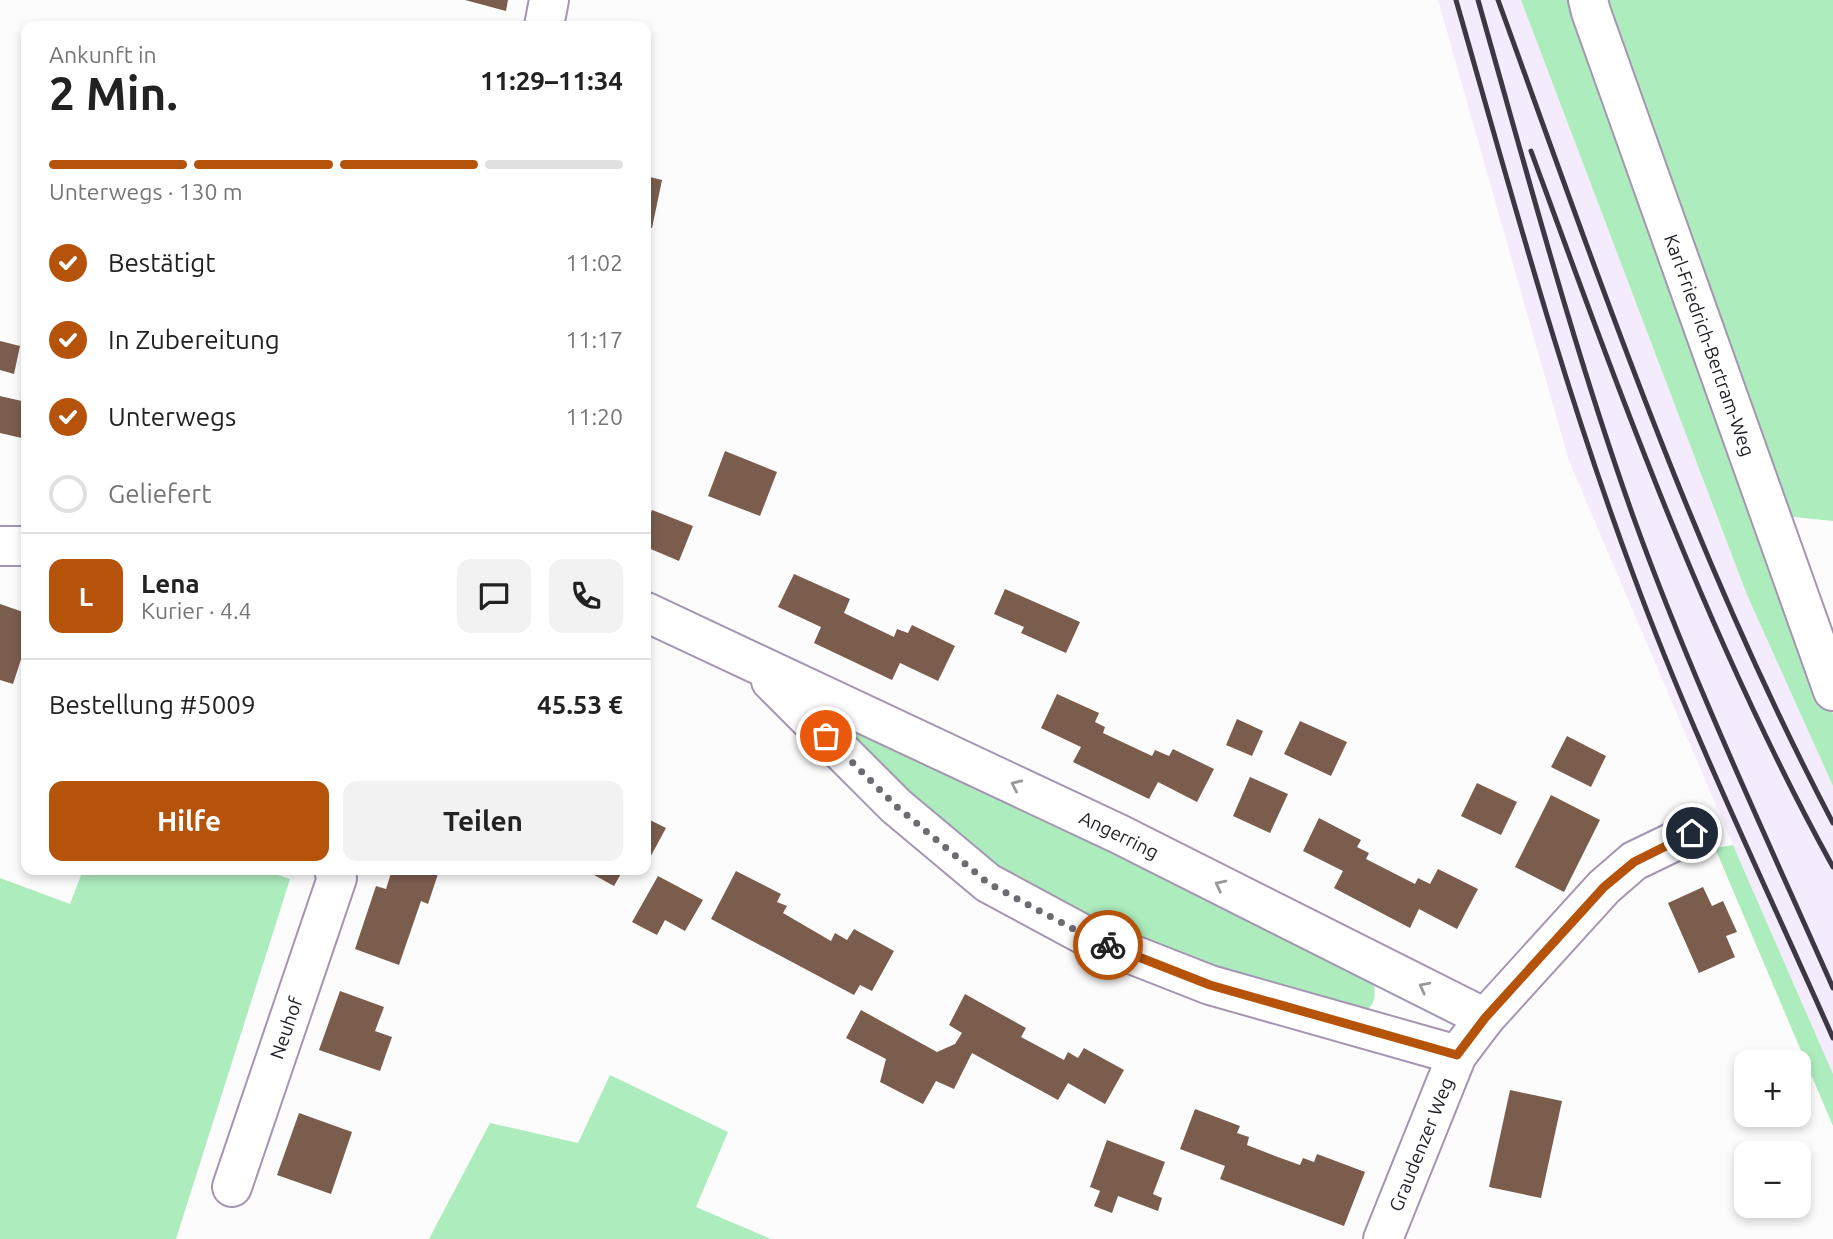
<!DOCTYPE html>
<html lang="de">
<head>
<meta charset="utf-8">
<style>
  :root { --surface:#fff; --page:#f2f2f2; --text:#222; --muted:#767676; --line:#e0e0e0; --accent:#b45309 }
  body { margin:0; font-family:Ubuntu,sans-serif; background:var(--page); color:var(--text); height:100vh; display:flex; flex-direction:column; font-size:26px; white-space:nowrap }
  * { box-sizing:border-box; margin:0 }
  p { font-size:23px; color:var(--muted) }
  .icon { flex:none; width:38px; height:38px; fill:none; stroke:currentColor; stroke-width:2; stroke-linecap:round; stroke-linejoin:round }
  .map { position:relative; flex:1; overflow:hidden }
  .sheet { position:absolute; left:21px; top:21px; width:630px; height:854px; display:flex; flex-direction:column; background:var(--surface); border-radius:14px; box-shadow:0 4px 10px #0003 }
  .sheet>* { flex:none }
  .fabs { position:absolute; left:1734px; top:1050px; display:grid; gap:14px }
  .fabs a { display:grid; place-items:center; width:77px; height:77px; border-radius:14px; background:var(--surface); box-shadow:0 4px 10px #0003; font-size:35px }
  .pin { position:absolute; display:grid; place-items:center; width:60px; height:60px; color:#fff; margin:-30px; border:4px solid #fff; border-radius:50%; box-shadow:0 2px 7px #0007 }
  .courier { position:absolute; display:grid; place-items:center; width:70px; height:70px; margin:-35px; border:5px solid #b45309; border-radius:50%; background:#fff; color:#222; box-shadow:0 2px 9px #0007 }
  .summary em { font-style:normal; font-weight:600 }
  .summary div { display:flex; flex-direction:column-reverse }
  .summary { display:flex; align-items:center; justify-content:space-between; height:119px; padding:0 28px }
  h1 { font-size:46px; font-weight:600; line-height:52px }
  .bar { display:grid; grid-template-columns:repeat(4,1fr); gap:10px 7px; align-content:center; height:84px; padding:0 28px }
  .bar i { height:9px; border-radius:5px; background:var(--line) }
  .bar .on { background:var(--accent) }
  .bar p { grid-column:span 4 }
  .line { display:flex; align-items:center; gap:18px; padding:0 28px; border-top:2px solid var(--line) }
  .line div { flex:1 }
  .round { display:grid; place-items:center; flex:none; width:74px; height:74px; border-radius:14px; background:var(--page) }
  ol { padding:0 28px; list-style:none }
  li { display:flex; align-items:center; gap:21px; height:77px }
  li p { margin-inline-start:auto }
  li .icon { padding:7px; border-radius:50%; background:var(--accent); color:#fff; stroke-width:4 }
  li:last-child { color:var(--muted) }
  li i { width:38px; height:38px; border:4px solid var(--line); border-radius:50% }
  .action { display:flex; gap:14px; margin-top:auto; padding:14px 28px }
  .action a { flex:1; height:80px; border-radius:14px; background:var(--accent); color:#fff; font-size:28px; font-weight:600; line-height:80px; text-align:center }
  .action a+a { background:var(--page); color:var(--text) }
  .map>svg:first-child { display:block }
  .built { fill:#f4ecfc }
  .green { fill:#adecbc }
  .building { fill:#7b5d4e }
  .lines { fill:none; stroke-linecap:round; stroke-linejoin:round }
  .street-casing { stroke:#a595b3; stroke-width:42 }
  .street { stroke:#fff; stroke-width:38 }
  .rail { stroke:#3c3742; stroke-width:5 }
  .oneway { stroke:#9c999e }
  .done { stroke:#6e6a72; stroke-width:7; stroke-dasharray:0 12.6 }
  .route { stroke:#b45309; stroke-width:9 }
  .labels { text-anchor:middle; stroke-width:7; stroke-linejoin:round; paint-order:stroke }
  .street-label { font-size:19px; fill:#221c28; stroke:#fff }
</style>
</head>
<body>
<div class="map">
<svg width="1833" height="1239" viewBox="0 0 1833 1239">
  <rect width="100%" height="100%" fill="#fcfcfc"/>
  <!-- built -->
  <path class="built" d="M1438,0H1521L1747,595L1833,786V1074L1733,845L1569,461Z"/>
  <!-- green -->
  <g class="green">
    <path d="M1521,0H1575L1833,714V786L1747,595Z"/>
    <path d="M1608,0H1833V521L1784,516L1608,13Z"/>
    <path d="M847,726L866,727L1373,983C1378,999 1372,1011 1356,1015L1093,925L955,841L844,731Z"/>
    <path d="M1733,845L1833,1074V1126L1715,848Z"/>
    <path d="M83,870H263L290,879L176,1239H0V878L70,904Z"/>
    <path d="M610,1075L728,1132L696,1207L771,1239H429L490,1123L578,1143Z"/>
  </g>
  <!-- building -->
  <g class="building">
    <path d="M465,0H508L506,11Z"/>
    <path d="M646,176L662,180L652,228L646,226Z"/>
    <path d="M0,341L20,346L14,374L0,370Z"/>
    <path d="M0,396L26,402V439L0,433Z"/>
    <path d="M725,451L777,472L760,516L708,496Z"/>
    <path d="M652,510L693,526L679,561L646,547V516L649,517Z"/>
    <path d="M794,574L850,599L844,613L894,637L897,629L908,633L912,625L955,646L938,681L900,663L892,680L814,643L821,627L778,607Z"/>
    <path d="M1005,589L1080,622L1066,653L1021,633L1024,627L994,614Z"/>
    <path d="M0,604L26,613V644L13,684L0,680Z"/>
    <path d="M1057,694L1099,713L1095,722L1105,727L1103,733L1152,756L1155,750L1169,756L1173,749L1214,769L1197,802L1158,782L1149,799L1073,762L1081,747L1041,728Z"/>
    <path d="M1237,719L1263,731L1252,756L1226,745Z"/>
    <path d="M1300,721L1347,742L1331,776L1284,754Z"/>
    <path d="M1567,736L1606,756L1591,787L1551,767Z"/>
    <path d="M1250,777L1288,794L1270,833L1233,816Z"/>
    <path d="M1477,783L1517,802L1501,835L1461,816Z"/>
    <path d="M1551,795L1600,820L1564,892L1515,867Z"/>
    <path d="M646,818L666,828L646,865Z"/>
    <path d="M1319,818L1361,840L1357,847L1369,853L1366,859L1415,884L1418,878L1430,884L1438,869L1478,889L1457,929L1419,909L1410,928L1334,888L1343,871L1303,851Z"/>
    <path d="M392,870L439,871L428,904L421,901L399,965L355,949L376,886L386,889Z"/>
    <path d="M585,870H623L614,886Z"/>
    <path d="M736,871L781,894L777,902L787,906L783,913L831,941L835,933L847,940L854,929L894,951L872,991L860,985L854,995L711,919Z"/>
    <path d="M658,876L703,900L685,931L665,920L657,935L632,922Z"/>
    <path d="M1703,887L1712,906L1723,901L1737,932L1726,936L1735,957L1699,973L1668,903Z"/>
    <path d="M340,991L384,1007L375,1031L392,1037L380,1071L319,1050Z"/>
    <path d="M965,994L1026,1028L1021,1037L1064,1060L1068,1052L1078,1058L1084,1048L1124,1070L1105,1104L1068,1083L1058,1100L972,1053L954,1089L936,1081L923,1104L880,1082L886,1059L846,1038L861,1010L937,1052L955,1044L962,1033L949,1025Z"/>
    <path d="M1510,1090L1562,1101L1541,1198L1489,1187Z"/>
    <path d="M1195,1109L1240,1126L1237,1133L1249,1137L1247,1145L1275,1156L1300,1165L1303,1158L1314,1162L1317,1154L1365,1172L1344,1226L1220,1179L1225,1166L1180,1149Z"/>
    <path d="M299,1113L352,1132L331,1194L277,1175Z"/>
    <path d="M1107,1140L1165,1162L1153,1194L1162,1198L1158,1211L1118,1196L1112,1213L1094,1206L1100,1191L1090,1187Z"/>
  </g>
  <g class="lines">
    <!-- street casing -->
    <g class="street-casing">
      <g id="street">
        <path id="s1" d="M1588,0L1591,12L1833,691"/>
        <path d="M544,26L549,0"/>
        <path d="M0,546H26"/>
        <path id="s2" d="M646,612L1119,834L1485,1018"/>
        <path d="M771,681L896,806L988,883L1090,938L1210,985L1457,1055"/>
        <path id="s3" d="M232,1187L337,878L334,870"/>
        <path id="s4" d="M1383,1239L1457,1055L1485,1018L1604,887L1634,861L1692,833"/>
      </g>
    </g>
    <!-- street -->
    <use href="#street" class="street"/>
    <!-- rail -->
    <g class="rail">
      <path d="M1456,0C1511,192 1563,386 1633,574C1691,732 1765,884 1833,1038"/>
      <path d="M1478,0C1527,172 1573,347 1633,516C1691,677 1764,832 1833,988"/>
      <path d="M1498,0C1599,278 1695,561 1833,823"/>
      <path d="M1531,151C1620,394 1708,640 1833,867"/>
    </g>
  </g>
  <!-- one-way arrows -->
  <defs><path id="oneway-chevron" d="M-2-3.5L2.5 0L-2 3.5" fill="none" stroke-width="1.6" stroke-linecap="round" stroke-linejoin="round" transform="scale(1.75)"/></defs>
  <g class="oneway">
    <use href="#oneway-chevron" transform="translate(1016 785) rotate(-155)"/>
    <use href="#oneway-chevron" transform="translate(1220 885) rotate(-153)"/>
    <use href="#oneway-chevron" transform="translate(1424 987) rotate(-153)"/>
  </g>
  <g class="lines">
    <!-- done -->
    <path class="done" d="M826,736L896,806L988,883L1090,938L1108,945"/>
    <!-- route -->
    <path class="route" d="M1108,945L1210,985L1457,1055L1485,1018L1604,887L1634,862L1692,833"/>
  </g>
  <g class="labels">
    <!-- street labels -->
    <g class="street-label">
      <text dy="7" stroke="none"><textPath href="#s1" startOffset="366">Karl-Friedrich-Bertram-Weg</textPath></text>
      <text dy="7" stroke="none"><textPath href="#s2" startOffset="523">Angerring</textPath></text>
      <text dy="7" stroke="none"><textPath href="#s3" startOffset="168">Neuhof</textPath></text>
      <text dy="7" stroke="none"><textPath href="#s4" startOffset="102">Graudenzer Weg</textPath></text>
    </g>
  </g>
</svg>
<div class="fabs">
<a>+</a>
<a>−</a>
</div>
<div class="pin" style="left:826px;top:736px;background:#ea580c"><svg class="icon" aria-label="bag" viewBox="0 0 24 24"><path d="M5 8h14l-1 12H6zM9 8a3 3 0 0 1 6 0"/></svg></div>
<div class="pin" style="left:1692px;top:833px;background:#1f2937"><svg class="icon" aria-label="home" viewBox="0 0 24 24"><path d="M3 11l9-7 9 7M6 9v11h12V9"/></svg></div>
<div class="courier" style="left:1108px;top:945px"><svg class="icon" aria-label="bike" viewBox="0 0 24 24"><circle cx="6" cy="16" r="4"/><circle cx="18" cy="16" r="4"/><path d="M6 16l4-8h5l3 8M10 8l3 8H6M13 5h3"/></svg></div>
<section class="sheet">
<div class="summary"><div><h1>2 Min.</h1><p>Ankunft in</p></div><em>11:29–11:34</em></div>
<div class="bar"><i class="on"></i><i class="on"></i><i class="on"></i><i></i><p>Unterwegs · 130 m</p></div>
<ol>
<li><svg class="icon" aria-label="check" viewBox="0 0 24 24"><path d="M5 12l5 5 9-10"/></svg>Bestätigt<p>11:02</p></li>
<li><svg class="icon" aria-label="check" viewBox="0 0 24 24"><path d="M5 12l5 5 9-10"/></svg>In Zubereitung<p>11:17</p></li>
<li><svg class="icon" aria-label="check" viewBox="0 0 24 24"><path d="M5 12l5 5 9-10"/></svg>Unterwegs<p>11:20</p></li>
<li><i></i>Geliefert</li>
</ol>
<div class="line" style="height:126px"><b class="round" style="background:var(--accent);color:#fff">L</b><div><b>Lena</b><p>Kurier · 4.4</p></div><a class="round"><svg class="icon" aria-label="chat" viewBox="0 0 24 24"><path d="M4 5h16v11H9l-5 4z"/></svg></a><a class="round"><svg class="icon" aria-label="phone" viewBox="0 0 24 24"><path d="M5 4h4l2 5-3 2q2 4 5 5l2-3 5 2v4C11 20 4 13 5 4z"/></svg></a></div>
<div class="line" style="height:91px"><div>Bestellung #5009</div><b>45.53 €</b></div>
<div class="action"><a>Hilfe</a><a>Teilen</a></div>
</section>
</div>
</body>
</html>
